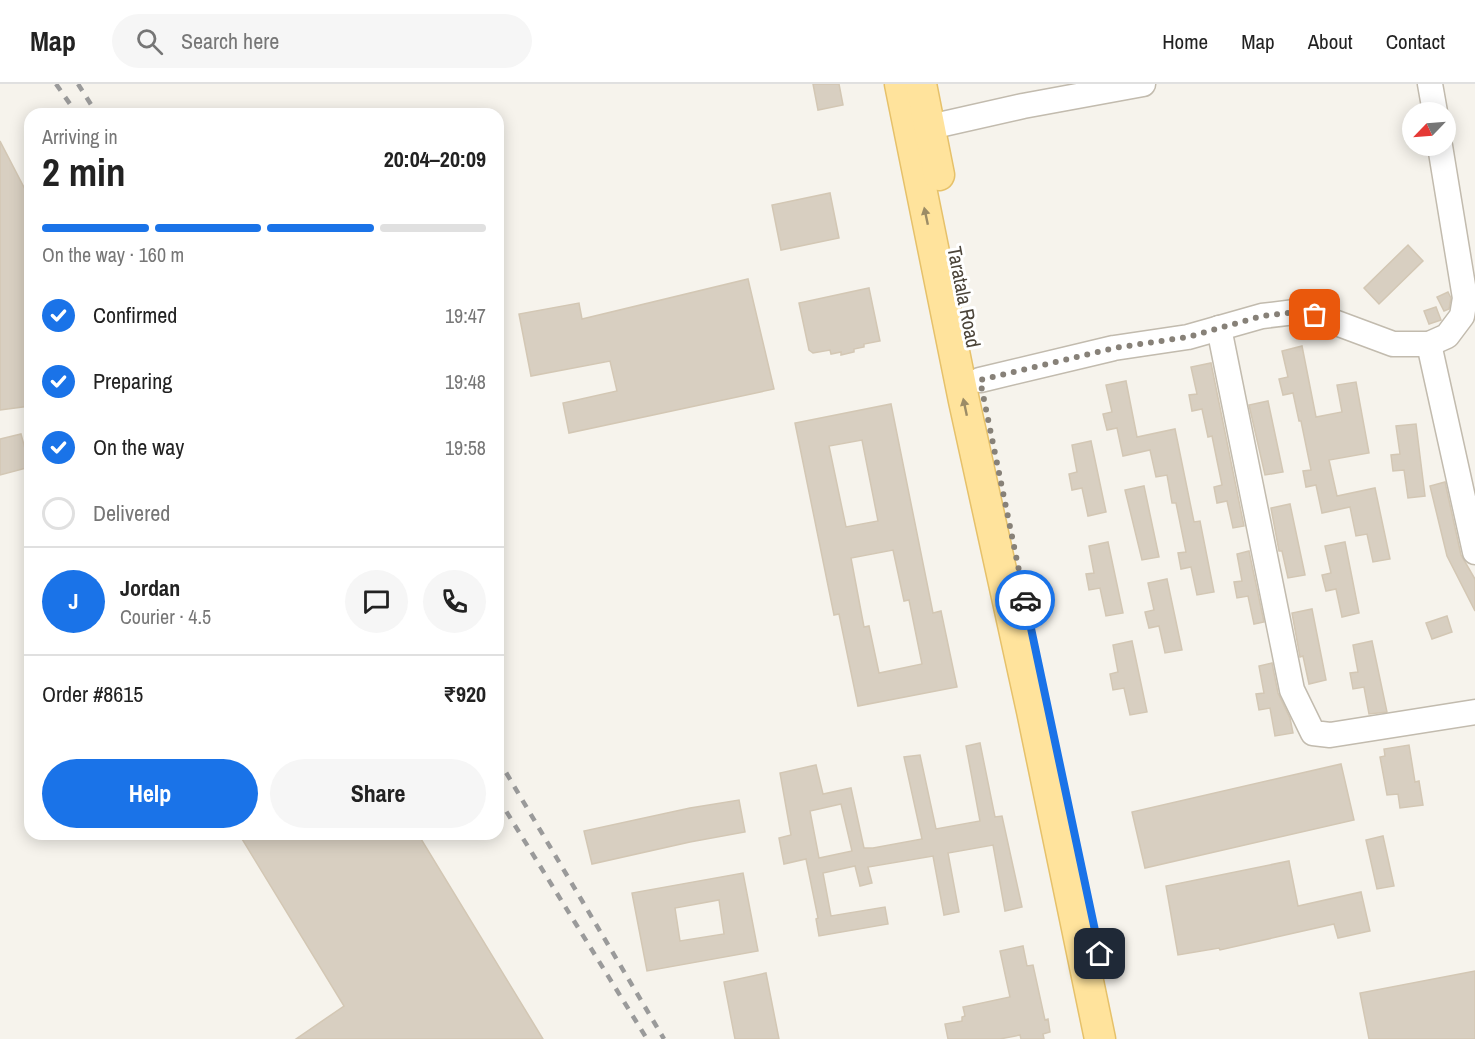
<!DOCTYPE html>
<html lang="en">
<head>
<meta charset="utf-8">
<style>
  :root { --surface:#fff; --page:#f6f6f6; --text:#222; --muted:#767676; --line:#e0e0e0; --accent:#1a73e8 }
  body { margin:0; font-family:"Archivo Narrow",sans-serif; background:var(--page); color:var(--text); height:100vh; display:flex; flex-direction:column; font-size:22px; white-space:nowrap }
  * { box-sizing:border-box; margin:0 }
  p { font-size:20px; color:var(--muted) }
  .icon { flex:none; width:33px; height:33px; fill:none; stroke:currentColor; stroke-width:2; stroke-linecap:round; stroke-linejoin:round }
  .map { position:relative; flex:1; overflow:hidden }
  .details { position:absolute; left:24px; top:24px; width:480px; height:732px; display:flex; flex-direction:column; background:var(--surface); border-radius:18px; box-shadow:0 3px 15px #0003 }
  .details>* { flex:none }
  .needle { width:39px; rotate:245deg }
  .buttons { position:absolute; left:1402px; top:18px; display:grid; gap:12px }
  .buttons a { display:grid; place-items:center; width:54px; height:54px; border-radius:50%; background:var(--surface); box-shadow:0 3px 15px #0003; font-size:30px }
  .pin { position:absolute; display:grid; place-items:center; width:51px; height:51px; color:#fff; margin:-26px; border-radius:12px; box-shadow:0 3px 9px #0006 }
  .courier { position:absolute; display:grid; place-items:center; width:60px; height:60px; margin:-30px; border:4px solid #1a73e8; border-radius:50%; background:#fff; color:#222; box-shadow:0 2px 8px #0007 }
  .overview em { font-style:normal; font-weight:800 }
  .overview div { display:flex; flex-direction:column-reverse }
  .overview { display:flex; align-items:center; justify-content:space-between; height:102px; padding:0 18px }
  h1 { font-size:39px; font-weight:800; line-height:45px }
  .bar { display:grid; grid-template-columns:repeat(4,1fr); gap:9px 6px; align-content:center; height:72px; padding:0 18px }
  .bar i { height:8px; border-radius:4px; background:var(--line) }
  .bar .selected { background:var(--accent) }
  .bar p { grid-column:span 4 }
  .line { display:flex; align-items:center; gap:15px; padding:0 18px; border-top:2px solid var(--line) }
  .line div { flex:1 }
  .round { display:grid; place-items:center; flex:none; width:63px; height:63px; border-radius:32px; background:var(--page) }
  ol { padding:0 18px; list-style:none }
  li { display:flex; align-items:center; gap:18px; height:66px }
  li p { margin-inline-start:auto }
  li .icon { padding:6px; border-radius:50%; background:var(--accent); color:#fff; stroke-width:4 }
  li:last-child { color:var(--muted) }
  li i { width:33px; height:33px; border:3px solid var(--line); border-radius:50% }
  .button { display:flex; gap:12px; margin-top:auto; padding:12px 18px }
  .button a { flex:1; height:69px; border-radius:36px; background:var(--accent); color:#fff; font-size:24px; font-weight:800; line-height:69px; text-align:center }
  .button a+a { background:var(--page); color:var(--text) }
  header { display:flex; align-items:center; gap:36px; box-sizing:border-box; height:84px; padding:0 30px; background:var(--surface); border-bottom:2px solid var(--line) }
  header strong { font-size:28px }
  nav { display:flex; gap:33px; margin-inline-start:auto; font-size:21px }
  .search { width:420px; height:54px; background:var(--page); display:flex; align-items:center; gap:15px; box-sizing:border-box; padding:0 21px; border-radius:33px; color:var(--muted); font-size:22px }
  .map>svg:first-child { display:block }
  .building { fill:#d8cfc1; stroke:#d3c7b4; stroke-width:1.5; fill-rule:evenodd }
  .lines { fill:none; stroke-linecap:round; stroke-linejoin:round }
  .minor-casing { stroke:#c2bbae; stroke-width:27 }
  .major-casing { stroke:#e6c16a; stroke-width:33 }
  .minor { stroke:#fff; stroke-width:24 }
  .major { stroke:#ffe39c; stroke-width:30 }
  .rail { stroke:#9a9a9a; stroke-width:4.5; stroke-dasharray:8 8; stroke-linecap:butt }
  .oneway { fill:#9c8c66 }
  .done { stroke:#878178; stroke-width:6; stroke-dasharray:0 10.8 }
  .route { stroke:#1a73e8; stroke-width:8 }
  .labels { text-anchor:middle; stroke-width:6; stroke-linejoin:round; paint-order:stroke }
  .street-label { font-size:20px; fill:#4b4439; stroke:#fff }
</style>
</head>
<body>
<header>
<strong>Map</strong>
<div class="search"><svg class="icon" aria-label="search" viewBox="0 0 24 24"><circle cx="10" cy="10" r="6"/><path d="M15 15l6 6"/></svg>Search here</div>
<nav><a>Home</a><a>Map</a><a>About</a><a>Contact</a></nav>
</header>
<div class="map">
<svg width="1475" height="955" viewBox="0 0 1475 955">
  <rect width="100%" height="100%" fill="#f6f3ec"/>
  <!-- building -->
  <g class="building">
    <path d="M813,0H839L843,21L818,26Z"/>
    <path d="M0,57L30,115V322L0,326Z"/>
    <path d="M830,109L839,154L781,166L772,121Z"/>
    <path d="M1408,161L1423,177L1379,220L1364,204Z"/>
    <path d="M748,195L774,305L569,349L563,319L617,307L610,277L531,292L519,230L579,219L582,235Z"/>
    <path d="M869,204L880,257L864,260V263L854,265V268L841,271V268L831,270L830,266L813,269L809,266L799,219Z"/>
    <path d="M1448,208L1451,214L1449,225L1444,227L1437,213Z"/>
    <path d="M1436,223L1441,236L1429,240L1424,227Z"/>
    <path d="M1302,262L1316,333L1342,328L1337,301L1356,298L1369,369L1329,376L1337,412L1375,404L1390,475L1373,478L1367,450L1356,452L1350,423L1322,429L1316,401L1306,403L1303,387L1311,386L1301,337H1299L1293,309L1283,311L1279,295L1288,293L1282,267Z"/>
    <path d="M1211,279L1244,442L1233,444L1227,417L1217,419L1214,403L1222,401L1212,352L1208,353L1202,325L1192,327L1189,311L1197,310L1191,283Z"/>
    <path d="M1126,297L1137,353L1175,345L1194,438L1200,437L1214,508L1197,511L1191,483L1181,485L1178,469L1186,468L1176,419H1172L1167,391L1156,393L1150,366L1123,372L1117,344L1107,346L1103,330L1112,328L1106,301Z"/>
    <path d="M1268,317L1283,388L1265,391L1249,321Z"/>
    <path d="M891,320L933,529L941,527L957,603L858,622L839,530L834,531L795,339ZM862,356L878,437L846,443L829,362ZM893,466L904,517L909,516L922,580L879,589L869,542L864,543L851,474Z"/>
    <path d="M1416,340L1425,412L1408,414L1404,386L1393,387L1391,371L1400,370L1396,342Z"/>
    <path d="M21,350L30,383L0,391V355Z"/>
    <path d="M1091,357L1106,428L1088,432L1082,404L1072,406L1069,390L1077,388L1072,361Z"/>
    <path d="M1445,398L1461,471L1475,495V527L1447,472L1430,402Z"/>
    <path d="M1144,402L1159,473L1142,476L1125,406Z"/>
    <path d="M1290,420L1305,491L1288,494L1282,467H1279L1271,424Z"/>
    <path d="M1108,458L1123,529L1106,532L1100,504L1089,506L1086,490L1094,489L1089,462Z"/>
    <path d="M1345,458L1359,529L1342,533L1336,505L1326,507L1322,491L1331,489L1325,462Z"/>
    <path d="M1249,467L1264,538L1254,540L1248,512L1237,514L1234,498L1242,497L1237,470Z"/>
    <path d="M1167,495L1182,566L1165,569L1159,542L1149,544L1145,528L1154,526L1148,499Z"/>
    <path d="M1312,525L1326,596L1309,600L1303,572L1300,573L1292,529Z"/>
    <path d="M1447,532L1452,548L1432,555L1426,539Z"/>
    <path d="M1132,557L1147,628L1130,631L1124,604L1113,606L1110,590L1118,588L1113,561Z"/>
    <path d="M1372,557L1387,628L1369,630L1364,603L1353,605L1350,589L1358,588L1353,561Z"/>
    <path d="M1272,579L1278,609L1290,634L1293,649L1275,652L1270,624L1259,626L1256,610L1264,609L1259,582Z"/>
    <path d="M980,659L995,733L1002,732L1022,823L1005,827L993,761L948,769L959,828L944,831L933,772L868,783L872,799L860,802L855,782L823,789L831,832L885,823L888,840L819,852L816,835L818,834L806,775L784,780L779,754L791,751L780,689L816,681L823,710L851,704L864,764H873L922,755L904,673L920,671L936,745L980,737L966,662ZM841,720L852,767L819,774L810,727Z"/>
    <path d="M1409,661L1415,698L1419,697L1423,721L1400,724L1398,710L1387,711L1380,673L1385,672L1384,665Z"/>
    <path d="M1341,680L1354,736L1145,784L1132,728Z"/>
    <path d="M739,716L745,748L690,758L592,780L584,747L690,724Z"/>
    <path d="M239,750H418L543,955H296L344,922Z"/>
    <path d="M1383,752L1394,802L1377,805L1366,756Z"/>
    <path d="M1289,777L1298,822L1361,808L1370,847L1338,854L1334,840L1220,866L1219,864L1178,871L1166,802Z"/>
    <path d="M743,789L758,867L647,887L632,809ZM719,816L724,850L680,857L675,824Z"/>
    <path d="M1023,862L1027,882L1033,881L1045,936L1048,935L1050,948L1043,950L1044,955H1021L1020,951L1000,955H948L945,940L962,937V933L965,932L963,923L1010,913L1000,867Z"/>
    <path d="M1475,887V955H1369L1360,909Z"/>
    <path d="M766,889L779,955H735L724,898Z"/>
  </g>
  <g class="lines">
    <!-- minor casing -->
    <g class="minor-casing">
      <g id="minor">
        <path d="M1430,0L1435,28"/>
        <path d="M930,43L1023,22L1143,0"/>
        <path d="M1219,244L1292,606L1313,649L1330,651L1475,628"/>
        <path d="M1429,260L1475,468"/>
        <path d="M980,296L1114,264L1188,253L1262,232L1295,228L1315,231L1393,260H1429L1447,252L1462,232L1465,214L1440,62"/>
      </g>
    </g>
    <!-- major casing -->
    <g class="major-casing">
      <g id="major">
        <path d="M900,0L964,317L1032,627L1100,955"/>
        <path d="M921,0L939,91"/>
      </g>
    </g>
    <!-- minor -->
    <use href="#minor" class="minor"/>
    <!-- major -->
    <use href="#major" class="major"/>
    <!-- rail -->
    <g class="rail">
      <path d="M56,0L77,30"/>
      <path d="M78,0L97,30"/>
      <path d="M498,675L664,955"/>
      <path d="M498,714L647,955"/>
    </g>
  </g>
  <!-- one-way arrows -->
  <defs><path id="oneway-solid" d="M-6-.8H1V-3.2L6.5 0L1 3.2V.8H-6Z" transform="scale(1.5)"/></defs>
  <g class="oneway">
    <use href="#oneway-solid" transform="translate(926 132) rotate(-102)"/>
    <use href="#oneway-solid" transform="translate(965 323) rotate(-102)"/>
  </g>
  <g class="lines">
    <!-- done -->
    <path class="done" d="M1025,516L980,296L1114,264L1188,253L1262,232L1295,228L1315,231"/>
    <!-- route -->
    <path class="route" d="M1025,516L1100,870"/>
  </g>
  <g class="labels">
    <!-- street labels -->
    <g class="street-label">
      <text transform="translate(964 213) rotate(79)" y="7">Taratala Road</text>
    </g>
  </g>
</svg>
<div class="buttons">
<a><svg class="needle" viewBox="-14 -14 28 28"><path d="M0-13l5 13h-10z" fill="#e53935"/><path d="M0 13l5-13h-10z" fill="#767676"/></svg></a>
</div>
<div class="pin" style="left:1315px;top:231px;background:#ea580c"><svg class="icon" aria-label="bag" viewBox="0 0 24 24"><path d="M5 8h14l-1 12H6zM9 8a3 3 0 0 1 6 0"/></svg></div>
<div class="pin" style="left:1100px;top:870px;background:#1f2937"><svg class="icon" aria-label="home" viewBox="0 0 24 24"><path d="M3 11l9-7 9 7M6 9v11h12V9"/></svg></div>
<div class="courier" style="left:1025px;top:516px"><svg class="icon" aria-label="car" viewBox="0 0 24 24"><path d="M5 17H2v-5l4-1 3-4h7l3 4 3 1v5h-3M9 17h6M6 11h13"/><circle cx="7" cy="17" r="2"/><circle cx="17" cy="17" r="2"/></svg></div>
<section class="details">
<div class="overview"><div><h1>2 min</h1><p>Arriving in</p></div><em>20:04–20:09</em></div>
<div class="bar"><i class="selected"></i><i class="selected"></i><i class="selected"></i><i></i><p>On the way · 160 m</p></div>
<ol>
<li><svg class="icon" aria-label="check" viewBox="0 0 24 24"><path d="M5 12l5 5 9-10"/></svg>Confirmed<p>19:47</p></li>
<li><svg class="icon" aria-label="check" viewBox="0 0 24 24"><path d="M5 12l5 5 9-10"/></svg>Preparing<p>19:48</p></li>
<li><svg class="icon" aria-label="check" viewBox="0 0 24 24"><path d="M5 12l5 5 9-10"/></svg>On the way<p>19:58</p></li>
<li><i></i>Delivered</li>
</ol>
<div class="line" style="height:108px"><b class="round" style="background:var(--accent);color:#fff">J</b><div><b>Jordan</b><p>Courier · 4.5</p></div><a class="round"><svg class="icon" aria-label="chat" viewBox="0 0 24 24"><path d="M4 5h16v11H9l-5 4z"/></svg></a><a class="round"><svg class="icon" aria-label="phone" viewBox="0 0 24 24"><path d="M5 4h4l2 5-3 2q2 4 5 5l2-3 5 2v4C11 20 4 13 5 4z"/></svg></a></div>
<div class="line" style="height:78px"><div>Order #8615</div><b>₹920</b></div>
<div class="button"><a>Help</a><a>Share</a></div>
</section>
</div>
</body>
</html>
